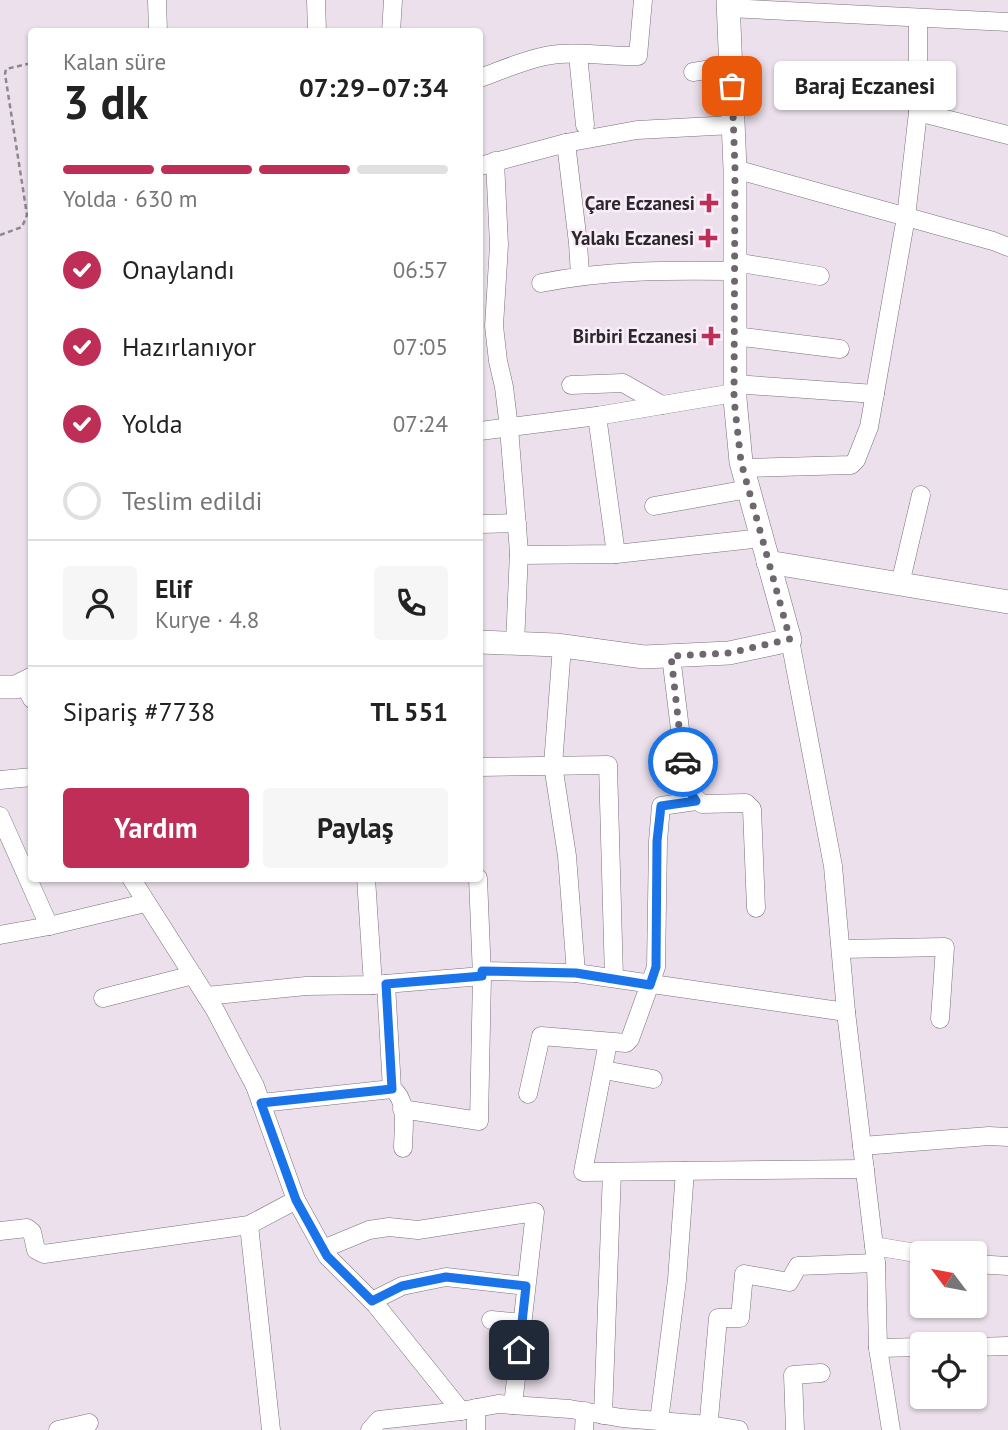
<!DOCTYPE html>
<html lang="tr">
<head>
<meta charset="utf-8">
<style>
  :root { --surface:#fff; --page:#f6f6f6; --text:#222; --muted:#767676; --line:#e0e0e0; --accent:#be2e56 }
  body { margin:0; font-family:"PT Sans",sans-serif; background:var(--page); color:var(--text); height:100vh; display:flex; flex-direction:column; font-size:26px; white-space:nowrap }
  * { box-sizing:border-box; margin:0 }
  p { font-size:23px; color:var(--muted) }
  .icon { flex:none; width:38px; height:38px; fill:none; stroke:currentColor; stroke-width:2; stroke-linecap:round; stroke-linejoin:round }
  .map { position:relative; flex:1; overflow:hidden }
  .details { position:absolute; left:28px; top:28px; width:455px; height:854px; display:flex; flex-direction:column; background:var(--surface); border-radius:7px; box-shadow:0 2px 5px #0004 }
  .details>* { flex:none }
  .needle { width:46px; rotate:302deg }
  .buttons { position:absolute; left:910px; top:1241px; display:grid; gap:14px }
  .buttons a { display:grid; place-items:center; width:77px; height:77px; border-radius:7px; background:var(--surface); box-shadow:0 2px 5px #0004; font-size:35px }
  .pin { position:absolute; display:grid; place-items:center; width:60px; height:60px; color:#fff; margin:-30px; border-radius:14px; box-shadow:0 4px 10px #0006 }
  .courier { position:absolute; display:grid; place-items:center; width:70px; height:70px; margin:-35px; border:5px solid #1a73e8; border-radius:50%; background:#fff; color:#222; box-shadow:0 2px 9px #0007 }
  .bubble { position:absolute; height:49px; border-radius:7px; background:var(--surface); box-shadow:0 2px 5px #0004; font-size:23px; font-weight:700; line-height:49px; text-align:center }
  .headline em { font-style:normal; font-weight:700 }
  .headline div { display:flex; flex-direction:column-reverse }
  .headline { display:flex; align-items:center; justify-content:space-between; height:119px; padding:0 35px }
  h1 { font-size:46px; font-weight:700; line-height:52px }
  .bar { display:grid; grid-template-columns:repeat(4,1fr); gap:10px 7px; align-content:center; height:84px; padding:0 35px }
  .bar i { height:9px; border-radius:5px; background:var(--line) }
  .bar .current { background:var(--accent) }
  .bar p { grid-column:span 4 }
  .line { display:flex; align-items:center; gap:18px; padding:0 35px; border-top:2px solid var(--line) }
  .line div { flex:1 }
  .round { display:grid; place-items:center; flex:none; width:74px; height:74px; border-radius:7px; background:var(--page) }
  ol { padding:0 35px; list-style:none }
  li { display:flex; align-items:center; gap:21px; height:77px }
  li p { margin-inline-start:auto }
  li .icon { padding:7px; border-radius:50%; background:var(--accent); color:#fff; stroke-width:4 }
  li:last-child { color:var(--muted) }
  li i { width:38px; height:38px; border:4px solid var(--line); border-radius:50% }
  .button { display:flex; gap:14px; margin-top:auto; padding:14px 35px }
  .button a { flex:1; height:80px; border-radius:7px; background:var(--accent); color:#fff; font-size:28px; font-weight:700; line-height:80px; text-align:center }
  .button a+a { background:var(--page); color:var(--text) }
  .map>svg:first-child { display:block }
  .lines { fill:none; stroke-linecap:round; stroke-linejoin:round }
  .minor-casing { stroke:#7a717b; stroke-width:19 }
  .major-casing { stroke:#7a717b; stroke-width:24 }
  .path { stroke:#8f878f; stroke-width:2.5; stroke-dasharray:5 3.5; stroke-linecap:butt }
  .minor { stroke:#fff; stroke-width:18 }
  .major { stroke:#fff; stroke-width:23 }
  .done { stroke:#6e686e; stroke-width:7; stroke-dasharray:0 12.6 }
  .route { stroke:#1a73e8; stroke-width:9 }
  .poi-dot { fill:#be2e56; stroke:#f8edf9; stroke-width:2.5 }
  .labels { text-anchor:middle; stroke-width:5; stroke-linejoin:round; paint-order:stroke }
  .poi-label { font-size:19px; font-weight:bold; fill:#2b272b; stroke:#f8edf9; text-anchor:end }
</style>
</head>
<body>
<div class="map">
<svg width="1008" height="1430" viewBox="0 0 1008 1430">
  <rect width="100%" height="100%" fill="#ebe0eb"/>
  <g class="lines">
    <!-- minor casing -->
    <g class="minor-casing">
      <g id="minor">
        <path d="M157,0L158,32"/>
        <path d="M316,0L317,32"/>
        <path d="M728,8L1008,22"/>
        <path d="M391,32L393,0"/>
        <path d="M578,55L585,125"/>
        <path d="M693,72L731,66"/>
        <path d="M480,78C505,69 533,56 560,54C586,52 612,57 638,56L643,0"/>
        <path d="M918,112L1008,135"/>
        <path d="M566,143L578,243L580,275"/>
        <path d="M495,161L499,245L494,326L498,361L504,387L509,428L519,552L515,644"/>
        <path d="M480,166L566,143L637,130L733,125"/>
        <path d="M735,169L993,241L1008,247"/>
        <path d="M735,262L820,276"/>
        <path d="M541,283C606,270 669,270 734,271"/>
        <path d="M735,336L840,349"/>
        <path d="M734,384L875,394"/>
        <path d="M571,385L623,383L662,405"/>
        <path d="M480,431L597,416L734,393"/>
        <path d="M743,468L851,465L856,460L869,427L906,217L918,112V18"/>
        <path d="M654,506L748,489"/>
        <path d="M480,524L517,523"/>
        <path d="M616,554L762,538"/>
        <path d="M519,555L616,554L597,416"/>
        <path d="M900,584L921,495"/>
        <path d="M790,640L833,866L846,1012L876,1263L878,1348L891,1430"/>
        <path d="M562,646L553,765L567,856L576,973"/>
        <path d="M671,656L685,770L692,795L702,804L746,803L752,809L756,908"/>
        <path d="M23,683L32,699"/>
        <path d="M480,767L608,765L614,978"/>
        <path d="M0,780L32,777"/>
        <path d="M0,816L49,926L0,935"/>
        <path d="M131,878L215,1010L255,1086L296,1200L327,1256L376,1305L461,1411"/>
        <path d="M366,878L373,985"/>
        <path d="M49,926L145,903"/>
        <path d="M841,949L945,947L940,1019"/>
        <path d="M482,971L576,973L846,1012"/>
        <path d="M386,984L392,1089C409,1100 403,1130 403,1148"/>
        <path d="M206,996L306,986L373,985L482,976L478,878"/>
        <path d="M103,998L193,975"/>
        <path d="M608,1042L583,1172L865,1169"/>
        <path d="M604,1070L653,1079"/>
        <path d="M528,1094L541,1036L626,1043L630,1039L656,967L658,841L661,806L696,801"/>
        <path d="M261,1103L392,1089"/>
        <path d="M402,1109L479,1121L482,976"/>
        <path d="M862,1146L989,1136L1008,1137"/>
        <path d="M249,1225L271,1430"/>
        <path d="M0,1231L27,1228L32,1232L36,1250L44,1254L249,1225L296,1200"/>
        <path d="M874,1246L922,1254"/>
        <path d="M323,1249L369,1230L389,1227L418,1230L535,1212L513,1405"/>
        <path d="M975,1264L1008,1266"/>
        <path d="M372,1301L402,1286L446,1277L526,1286"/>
        <path d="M491,1320L522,1323"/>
        <path d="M975,1347L1008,1346"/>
        <path d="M878,1348L922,1347"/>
        <path d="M603,1415L612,1172"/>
        <path d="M659,1421L677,1280L685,1171"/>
        <path d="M58,1430L89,1423"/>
        <path d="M370,1430L379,1420L461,1411L498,1404L570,1409L622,1418L708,1425L739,1430"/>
        <path d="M476,1430V1408"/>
        <path d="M584,1430L585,1411"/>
        <path d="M708,1430L718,1318H740L744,1274L789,1282L798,1266L876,1263"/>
        <path d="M795,1430L793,1375L821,1373"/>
      </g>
    </g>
    <!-- major casing -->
    <g class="major-casing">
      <g id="major">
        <path d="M768,562L1008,602"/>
        <path d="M480,642L556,645L644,657L729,653L790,640L741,462L735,399V169L728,0"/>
        <path d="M0,687H16L32,679"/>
      </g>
    </g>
    <!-- path -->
    <path class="path" d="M0,235L22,227L27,215L5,74L6,69L32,63"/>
    <!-- minor -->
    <use href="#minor" class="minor"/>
    <!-- major -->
    <use href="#major" class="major"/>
  </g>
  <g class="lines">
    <!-- done -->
    <path class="done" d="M683,762L671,656L729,653L790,639L741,462L734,399L735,169L732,86"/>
    <!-- route -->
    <path class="route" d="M519,1350L526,1286L446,1277L402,1286L372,1301L327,1256L296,1200L261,1103L392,1089L386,984L471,977L482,976V971L576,973L650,985L656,967L657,841L661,806L696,801L692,795L683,762"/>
  </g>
  <!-- markers -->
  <g class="poi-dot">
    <path d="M705.5 192.5h7v7h7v7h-7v7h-7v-7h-7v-7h7z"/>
    <path d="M704.5 227.5h7v7h7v7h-7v7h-7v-7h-7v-7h7z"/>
    <path d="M707.5 325.5h7v7h7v7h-7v7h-7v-7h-7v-7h7z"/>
  </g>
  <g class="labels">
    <!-- poi labels -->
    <g class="poi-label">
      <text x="695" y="210">Çare Eczanesi</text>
      <text x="694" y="245">Yalakı Eczanesi</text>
      <text x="697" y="343">Birbiri Eczanesi</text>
    </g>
  </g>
</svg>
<div class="buttons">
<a><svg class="needle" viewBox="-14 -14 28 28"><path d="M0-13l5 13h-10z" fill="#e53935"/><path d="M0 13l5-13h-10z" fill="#767676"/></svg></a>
<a><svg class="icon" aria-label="locate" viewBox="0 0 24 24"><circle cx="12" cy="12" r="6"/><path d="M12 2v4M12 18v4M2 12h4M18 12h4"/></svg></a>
</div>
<div class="pin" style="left:732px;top:86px;background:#ea580c"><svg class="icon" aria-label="bag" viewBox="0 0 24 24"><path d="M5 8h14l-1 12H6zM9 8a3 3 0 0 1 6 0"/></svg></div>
<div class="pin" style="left:519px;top:1350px;background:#1f2937"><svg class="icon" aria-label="home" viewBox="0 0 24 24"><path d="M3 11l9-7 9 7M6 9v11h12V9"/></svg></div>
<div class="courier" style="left:683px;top:762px"><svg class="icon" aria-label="car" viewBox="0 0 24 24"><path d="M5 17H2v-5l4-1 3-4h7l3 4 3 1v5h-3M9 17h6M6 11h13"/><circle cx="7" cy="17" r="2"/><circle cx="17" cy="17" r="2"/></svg></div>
<div class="bubble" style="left:774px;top:61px;width:182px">Baraj Eczanesi</div>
<section class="details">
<div class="headline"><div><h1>3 dk</h1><p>Kalan süre</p></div><em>07:29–07:34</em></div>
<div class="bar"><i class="current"></i><i class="current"></i><i class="current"></i><i></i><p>Yolda · 630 m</p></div>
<ol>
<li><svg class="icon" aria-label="check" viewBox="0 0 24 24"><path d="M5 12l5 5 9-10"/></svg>Onaylandı<p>06:57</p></li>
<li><svg class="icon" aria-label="check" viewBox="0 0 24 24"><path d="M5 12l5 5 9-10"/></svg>Hazırlanıyor<p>07:05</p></li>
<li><svg class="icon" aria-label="check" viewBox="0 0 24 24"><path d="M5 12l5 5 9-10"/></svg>Yolda<p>07:24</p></li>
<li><i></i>Teslim edildi</li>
</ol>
<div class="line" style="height:126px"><a class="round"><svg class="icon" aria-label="person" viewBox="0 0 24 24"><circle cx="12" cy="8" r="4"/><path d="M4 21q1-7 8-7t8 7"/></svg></a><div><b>Elif</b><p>Kurye · 4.8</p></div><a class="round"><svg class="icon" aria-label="phone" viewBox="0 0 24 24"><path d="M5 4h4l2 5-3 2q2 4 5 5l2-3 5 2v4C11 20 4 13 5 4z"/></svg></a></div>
<div class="line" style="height:91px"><div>Sipariş #7738</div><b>TL 551</b></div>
<div class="button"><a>Yardım</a><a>Paylaş</a></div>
</section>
</div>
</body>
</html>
